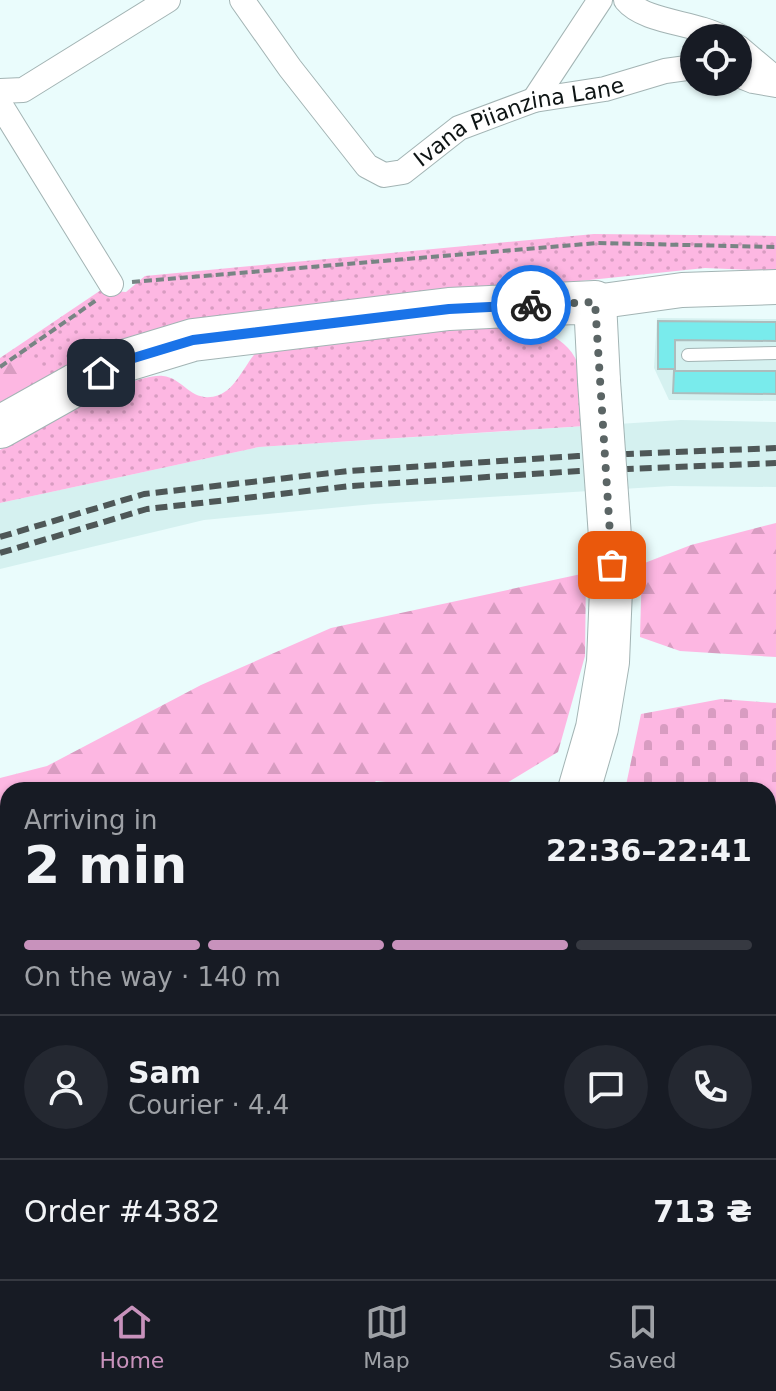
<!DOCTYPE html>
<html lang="en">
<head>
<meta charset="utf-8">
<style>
  :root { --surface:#171b24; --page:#242831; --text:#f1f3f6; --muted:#9ea1a6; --line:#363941; --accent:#c892bc }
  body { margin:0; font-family:"DejaVu Sans",sans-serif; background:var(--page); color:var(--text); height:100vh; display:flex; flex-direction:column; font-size:30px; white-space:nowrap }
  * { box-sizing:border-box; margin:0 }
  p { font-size:26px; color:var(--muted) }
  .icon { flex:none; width:44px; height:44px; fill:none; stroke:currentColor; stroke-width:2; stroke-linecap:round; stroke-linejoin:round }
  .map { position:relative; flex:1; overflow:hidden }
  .panel { position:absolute; left:0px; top:782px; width:776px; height:498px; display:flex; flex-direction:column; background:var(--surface); border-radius:24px 24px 0 0; box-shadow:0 2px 6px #0004 }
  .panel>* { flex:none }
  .controls { position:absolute; left:680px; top:24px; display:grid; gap:16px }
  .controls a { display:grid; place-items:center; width:72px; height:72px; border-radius:50%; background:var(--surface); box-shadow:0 2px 6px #0004; font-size:40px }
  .pin { position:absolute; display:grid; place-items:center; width:68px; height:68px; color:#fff; margin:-34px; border-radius:16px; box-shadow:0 4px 12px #0006 }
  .courier { position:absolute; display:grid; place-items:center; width:80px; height:80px; margin:-40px; border:6px solid #1a73e8; border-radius:50%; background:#fff; color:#222; box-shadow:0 2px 10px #0007 }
  .summary em { font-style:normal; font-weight:700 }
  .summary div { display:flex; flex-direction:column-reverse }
  .summary { display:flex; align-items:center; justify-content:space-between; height:136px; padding:0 24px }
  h1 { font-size:52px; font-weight:700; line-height:60px }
  .bar { display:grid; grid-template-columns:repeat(4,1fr); gap:12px 8px; align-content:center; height:96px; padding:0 24px }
  .bar i { height:10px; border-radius:6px; background:var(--line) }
  .bar .active { background:var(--accent) }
  .bar p { grid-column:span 4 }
  .line { display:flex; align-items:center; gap:20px; padding:0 24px; border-top:2px solid var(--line) }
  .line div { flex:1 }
  .round { display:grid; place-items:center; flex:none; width:84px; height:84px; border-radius:42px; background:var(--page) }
  .tab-bar { display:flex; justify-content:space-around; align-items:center; height:112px; border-top:2px solid var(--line); background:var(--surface); font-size:22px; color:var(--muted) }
  .tab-bar a { display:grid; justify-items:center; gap:4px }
  .tab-bar .active { color:var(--accent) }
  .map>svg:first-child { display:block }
  .built { fill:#d5f1f0 }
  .green { fill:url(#green-dots) }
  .forest { fill:url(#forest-firs) }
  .cemetery { fill:url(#cemetery-stones) }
  .building { fill:#79ebec; stroke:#acbdbd; stroke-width:2 }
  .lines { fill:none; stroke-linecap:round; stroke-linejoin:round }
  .service-casing { stroke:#a3b4b4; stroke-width:14 }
  .minor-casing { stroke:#a3b4b4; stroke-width:26 }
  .tertiary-casing { stroke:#a3b4b4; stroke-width:32 }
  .secondary-casing { stroke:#a3b4b4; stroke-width:36 }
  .trunk-casing { stroke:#a3b4b4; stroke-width:44 }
  .path { stroke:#788484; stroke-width:4; stroke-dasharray:8 4; stroke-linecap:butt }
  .service { stroke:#fff; stroke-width:12 }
  .minor { stroke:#fff; stroke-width:24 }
  .tertiary { stroke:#fff; stroke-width:30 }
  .secondary { stroke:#fff; stroke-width:34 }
  .trunk { stroke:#fff; stroke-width:42 }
  .rail { stroke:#4e5757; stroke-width:6; stroke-dasharray:12 6; stroke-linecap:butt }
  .trunk-bridge-casing { stroke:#a3b4b4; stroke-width:44; stroke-linecap:butt }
  .trunk-bridge { stroke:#fff; stroke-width:42 }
  .done { stroke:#5b6565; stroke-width:8; stroke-dasharray:0 14.4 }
  .route { stroke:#1a73e8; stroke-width:10 }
  .labels { text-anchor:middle; stroke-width:8; stroke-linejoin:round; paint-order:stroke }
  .street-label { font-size:22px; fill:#0e1414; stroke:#fff }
</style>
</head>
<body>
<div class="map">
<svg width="776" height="1279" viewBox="0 0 776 1279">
  <defs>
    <pattern id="green-dots" width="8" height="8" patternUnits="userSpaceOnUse" patternTransform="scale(2)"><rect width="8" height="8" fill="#fdb7e2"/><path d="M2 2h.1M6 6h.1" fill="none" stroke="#d89cc1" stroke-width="1.8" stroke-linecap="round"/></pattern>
    <pattern id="forest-firs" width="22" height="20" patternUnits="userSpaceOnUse" patternTransform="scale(2)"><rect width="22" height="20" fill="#fdb7e2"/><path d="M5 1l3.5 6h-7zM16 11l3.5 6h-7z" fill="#d89cc1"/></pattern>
    <pattern id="cemetery-stones" width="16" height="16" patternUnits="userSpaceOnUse" patternTransform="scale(2)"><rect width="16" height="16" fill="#fdb7e2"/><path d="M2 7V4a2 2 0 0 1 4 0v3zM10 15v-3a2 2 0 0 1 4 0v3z" fill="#d89cc1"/></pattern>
  </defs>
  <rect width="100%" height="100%" fill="#eafcfc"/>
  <!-- built -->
  <g class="built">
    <path d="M657,318L776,319V401L669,400L654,368Z"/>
    <path d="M681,420L776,422V487L671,486L374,504L204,520L0,569V503L259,447Z"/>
  </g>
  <!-- green -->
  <g class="green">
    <path d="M594,234L776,236V271L705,268C602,279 499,289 397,300C273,312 155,315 44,379L20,358H0L101,290L126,292L145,276Z"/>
    <path d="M469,324C512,325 571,322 582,377C585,392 584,410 585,426L259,447L0,503V450C33,432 130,372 163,376C184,378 192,405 219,395C236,389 246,362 259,349Z"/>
  </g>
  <!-- forest -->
  <g class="forest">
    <path d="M0,358H20L39,364L44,379L0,408Z"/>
    <path d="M776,523V657L680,651L640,637L642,564L691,545Z"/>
    <path d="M586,573L585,656L558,752L495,790H461L376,781L367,790H8V855L0,857V778L47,766L201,685L331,628Z"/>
  </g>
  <!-- cemetery -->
  <path class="cemetery" d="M721,699L776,703V1137L768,1132V790H625L641,714Z"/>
  <!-- building -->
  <g class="building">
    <path d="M658,321L776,322V341L675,340V369H658Z"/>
    <path d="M674,371H776V394L673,393Z"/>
    <path d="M8,1186V1216L0,1202V1191Z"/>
    <path d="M333,1272H363L365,1279H315Z"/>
    <path d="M454,1272H478L481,1279H456Z"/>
  </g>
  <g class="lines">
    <!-- service casing -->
    <g class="service-casing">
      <path id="service" d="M688,355L776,353"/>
    </g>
    <!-- minor casing -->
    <g class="minor-casing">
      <g id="minor">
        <path id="s1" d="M242,0L290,68L367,166L384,175L403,172L459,128L534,100L605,89L665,71L694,67"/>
        <path d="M626,0C645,23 696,22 723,38"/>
        <path d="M738,47L776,79"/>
        <path d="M738,75L753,81L776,85"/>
        <path d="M0,91L23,90L168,0"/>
        <path d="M534,100L600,0"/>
        <path d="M0,104L111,284"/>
      </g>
    </g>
    <!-- tertiary casing -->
    <g class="tertiary-casing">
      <path id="tertiary" d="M0,1147L8,1143"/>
    </g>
    <!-- secondary casing -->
    <g class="secondary-casing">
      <g id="secondary">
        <path d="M595,302L682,290L776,287"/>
        <path d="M768,1245L776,1251"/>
      </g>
    </g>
    <!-- trunk casing -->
    <g class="trunk-casing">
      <g id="trunk">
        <path d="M0,427L75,385L127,360L193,340L449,309L595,302L599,381"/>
        <path d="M579,790L597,728L608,662L612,565"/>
        <path d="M417,1279V1272"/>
      </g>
    </g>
    <!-- path -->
    <g class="path">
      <path d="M132,282L598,243L776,247"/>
      <path d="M0,367L98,299"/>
    </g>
    <!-- service -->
    <use href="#service" class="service"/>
    <!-- minor -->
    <use href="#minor" class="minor"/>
    <!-- tertiary -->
    <use href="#tertiary" class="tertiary"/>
    <!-- secondary -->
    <use href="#secondary" class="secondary"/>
    <!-- trunk -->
    <use href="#trunk" class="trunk"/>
    <!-- rail -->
    <g class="rail">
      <path d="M0,537L144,494L349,471L578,456L776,448"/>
      <path d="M0,553L147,509L351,486L579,471L776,463"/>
    </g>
    <!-- trunk-bridge casing -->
    <g class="trunk-bridge-casing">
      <path id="trunk-bridge" d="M599,381L612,565"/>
    </g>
    <!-- trunk-bridge -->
    <use href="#trunk-bridge" class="trunk-bridge"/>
  </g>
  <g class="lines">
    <!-- done -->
    <path class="done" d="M531,305L595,302L612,565"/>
    <!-- route -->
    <path class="route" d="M101,373L127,360L193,340L449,309L531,305"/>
  </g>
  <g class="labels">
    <!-- street labels -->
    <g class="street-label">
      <text dy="8" stroke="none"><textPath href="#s1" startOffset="376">Ivana Piianzina Lane</textPath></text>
    </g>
  </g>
</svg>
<div class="controls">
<a><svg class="icon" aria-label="locate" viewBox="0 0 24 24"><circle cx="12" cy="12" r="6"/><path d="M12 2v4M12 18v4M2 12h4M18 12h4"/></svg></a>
</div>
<div class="pin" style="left:612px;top:565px;background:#ea580c"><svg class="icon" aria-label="bag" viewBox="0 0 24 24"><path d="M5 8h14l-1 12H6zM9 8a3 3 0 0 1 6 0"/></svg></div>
<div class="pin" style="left:101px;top:373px;background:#1f2937"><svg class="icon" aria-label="home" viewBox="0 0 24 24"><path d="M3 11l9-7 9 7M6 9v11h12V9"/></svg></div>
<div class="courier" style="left:531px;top:305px"><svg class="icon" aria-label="bike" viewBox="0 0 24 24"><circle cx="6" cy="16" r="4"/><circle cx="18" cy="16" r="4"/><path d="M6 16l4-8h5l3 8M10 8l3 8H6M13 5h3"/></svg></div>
<section class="panel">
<div class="summary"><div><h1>2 min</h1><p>Arriving in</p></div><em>22:36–22:41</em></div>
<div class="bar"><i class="active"></i><i class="active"></i><i class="active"></i><i></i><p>On the way · 140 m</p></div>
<div class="line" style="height:144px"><a class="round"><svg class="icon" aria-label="person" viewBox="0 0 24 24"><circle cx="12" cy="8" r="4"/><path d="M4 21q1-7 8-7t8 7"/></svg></a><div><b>Sam</b><p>Courier · 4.4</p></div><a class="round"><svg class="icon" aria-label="chat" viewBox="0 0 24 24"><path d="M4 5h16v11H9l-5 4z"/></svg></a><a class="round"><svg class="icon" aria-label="phone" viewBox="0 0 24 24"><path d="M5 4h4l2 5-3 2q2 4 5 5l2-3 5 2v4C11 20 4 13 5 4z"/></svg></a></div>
<div class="line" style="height:104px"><div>Order #4382</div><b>713 ₴</b></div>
</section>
</div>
<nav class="tab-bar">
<a class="active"><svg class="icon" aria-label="home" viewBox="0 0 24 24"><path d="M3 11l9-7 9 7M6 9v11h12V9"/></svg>Home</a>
<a><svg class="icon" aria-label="map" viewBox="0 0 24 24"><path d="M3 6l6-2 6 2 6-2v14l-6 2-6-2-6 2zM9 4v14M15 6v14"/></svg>Map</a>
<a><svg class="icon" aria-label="saved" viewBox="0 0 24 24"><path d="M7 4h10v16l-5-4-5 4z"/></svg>Saved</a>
</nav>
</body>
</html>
